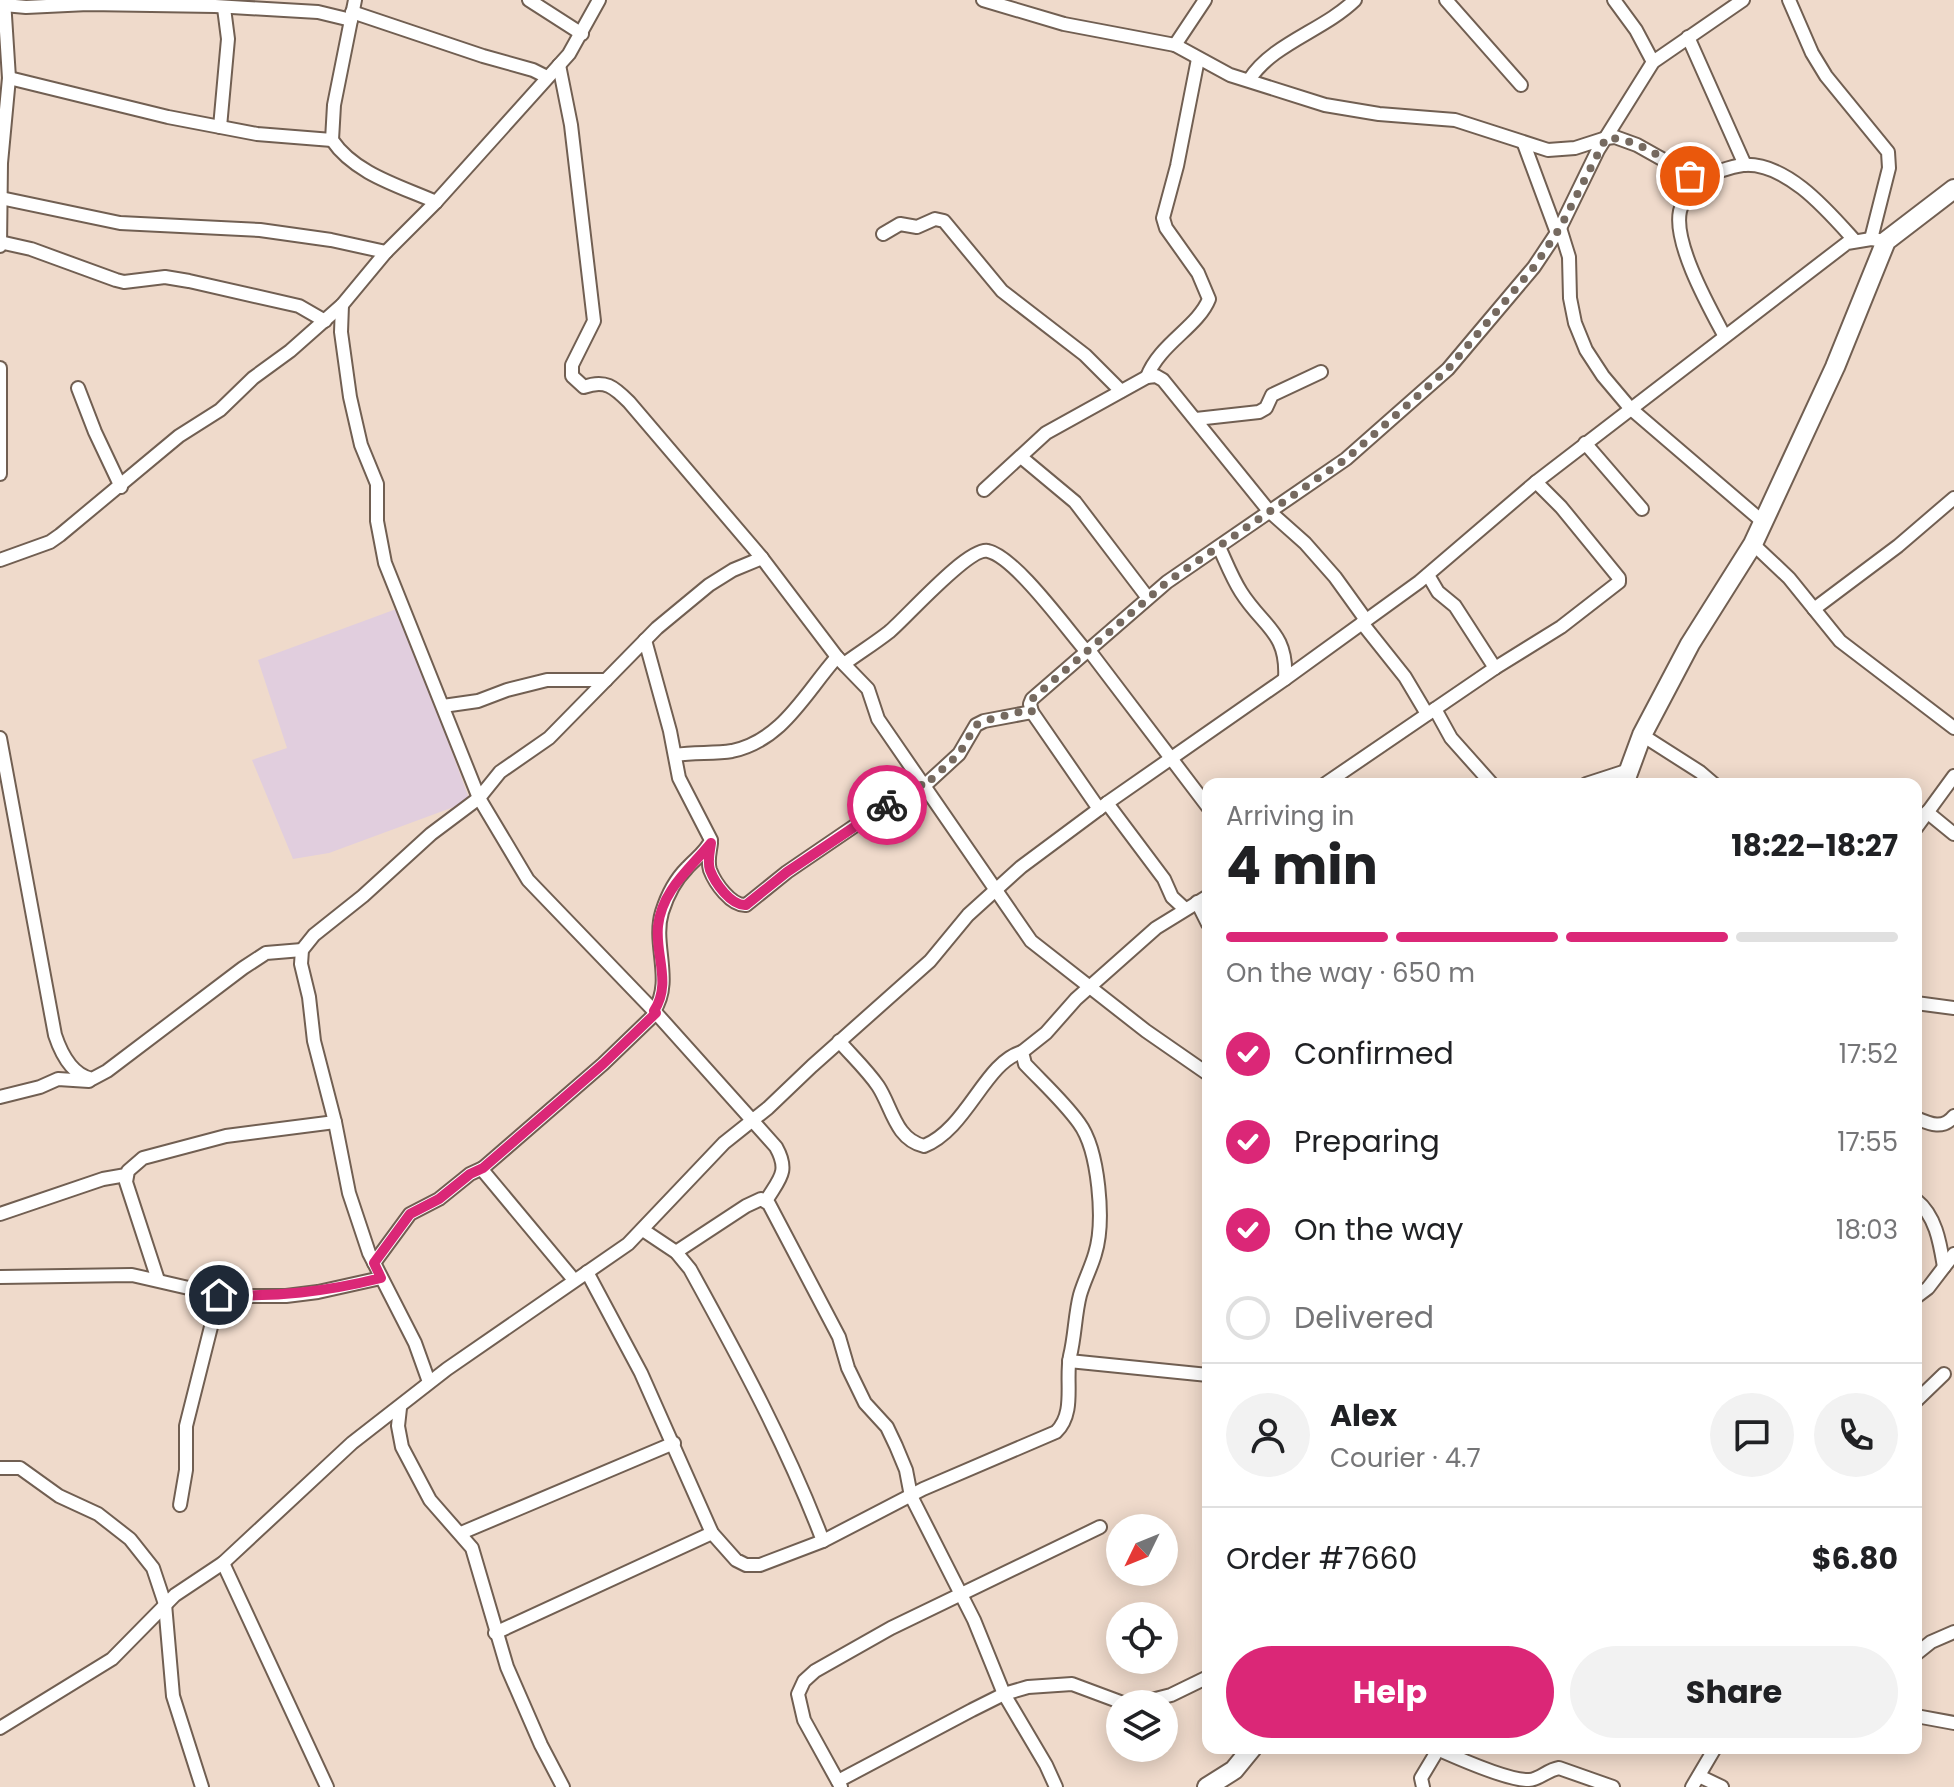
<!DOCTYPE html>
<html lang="en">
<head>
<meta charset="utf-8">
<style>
  :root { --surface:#fff; --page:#f2f2f2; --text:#202124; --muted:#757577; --line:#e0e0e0; --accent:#db2777 }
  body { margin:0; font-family:Poppins,sans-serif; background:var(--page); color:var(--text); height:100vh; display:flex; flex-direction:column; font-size:30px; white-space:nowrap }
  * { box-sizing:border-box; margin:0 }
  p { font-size:26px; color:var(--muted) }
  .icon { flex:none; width:44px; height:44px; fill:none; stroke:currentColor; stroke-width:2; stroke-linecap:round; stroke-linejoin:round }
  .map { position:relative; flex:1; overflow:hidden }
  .sheet { position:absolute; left:1202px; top:778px; width:720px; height:976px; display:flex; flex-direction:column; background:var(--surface); border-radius:16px; box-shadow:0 4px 20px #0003 }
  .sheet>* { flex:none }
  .needle { width:52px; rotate:227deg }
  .fabs { position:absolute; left:1106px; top:1514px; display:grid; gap:16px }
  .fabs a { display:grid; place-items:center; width:72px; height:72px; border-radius:50%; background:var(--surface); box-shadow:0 4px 20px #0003; font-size:40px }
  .pin { position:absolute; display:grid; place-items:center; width:68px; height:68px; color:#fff; margin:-34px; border:4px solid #fff; border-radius:50%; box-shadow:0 2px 8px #0007 }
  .courier { position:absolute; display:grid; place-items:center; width:80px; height:80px; margin:-40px; border:6px solid #db2777; border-radius:50%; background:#fff; color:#222; box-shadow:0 2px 10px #0007 }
  .summary em { font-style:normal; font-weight:700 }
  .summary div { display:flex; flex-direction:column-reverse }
  .summary { display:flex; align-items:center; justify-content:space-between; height:136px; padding:0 24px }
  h1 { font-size:52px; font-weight:700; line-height:60px }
  .bar { display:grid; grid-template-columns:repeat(4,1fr); gap:12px 8px; align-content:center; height:96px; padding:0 24px }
  .bar i { height:10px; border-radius:6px; background:var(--line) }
  .bar .selected { background:var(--accent) }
  .bar p { grid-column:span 4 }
  .line { display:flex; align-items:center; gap:20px; padding:0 24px; border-top:2px solid var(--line) }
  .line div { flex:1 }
  .round { display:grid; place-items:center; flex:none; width:84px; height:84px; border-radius:42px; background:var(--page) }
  ol { padding:0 24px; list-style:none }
  li { display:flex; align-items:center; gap:24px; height:88px }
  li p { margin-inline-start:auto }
  li .icon { padding:8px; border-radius:50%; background:var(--accent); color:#fff; stroke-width:4 }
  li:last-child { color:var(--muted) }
  li i { width:44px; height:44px; border:4px solid var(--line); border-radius:50% }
  .primary-button { display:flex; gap:16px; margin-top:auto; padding:16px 24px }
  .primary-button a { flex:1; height:92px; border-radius:48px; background:var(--accent); color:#fff; font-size:32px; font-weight:700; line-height:92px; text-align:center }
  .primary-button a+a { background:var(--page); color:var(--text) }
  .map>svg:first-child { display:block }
  .education { fill:#e1cede }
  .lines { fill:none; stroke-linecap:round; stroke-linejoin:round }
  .street-casing { stroke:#715f52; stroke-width:16 }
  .secondary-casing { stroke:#715f52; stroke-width:22 }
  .street { stroke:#fff; stroke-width:12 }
  .secondary { stroke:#fff; stroke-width:18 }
  .done { stroke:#766a60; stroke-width:8; stroke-dasharray:0 14.4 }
  .route { stroke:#db2777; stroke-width:10 }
</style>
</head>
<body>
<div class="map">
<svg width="1954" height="1787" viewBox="0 0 1954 1787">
  <rect width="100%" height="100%" fill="#efdacb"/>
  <!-- education -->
  <path class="education" d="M399,608L470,801L329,853L293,859L252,760L287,748L258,660Z"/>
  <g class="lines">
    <!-- street casing -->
    <g class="street-casing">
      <g id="street">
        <path d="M355,0L334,105L332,140C355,174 400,186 436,202"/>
        <path d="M529,0L582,34"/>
        <path d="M983,0L1064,24L1175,45L1230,75L1325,105L1379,114L1455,120L1548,150L1575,148L1606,138L1615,137L1637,145L1694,177C1711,176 1726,167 1743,165C1787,162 1828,211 1855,241"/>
        <path d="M1446,0L1521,85"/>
        <path d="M1614,0L1636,30L1653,62"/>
        <path d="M1789,0L1812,53L1826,76L1888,152L1889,168L1871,239"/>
        <path d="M4,5L26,7L88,4L215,6L318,12L351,20"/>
        <path d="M352,12L483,56L533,70L547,77"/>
        <path d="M1688,37L1745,165"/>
        <path d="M1175,45L1205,0"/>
        <path d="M559,65L571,125L594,321L572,365V376L584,387C605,379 614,387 629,402L762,558L837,657L868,689L878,719L1031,941L1146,1031L1208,1074"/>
        <path d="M9,78L168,117L257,134L332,140"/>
        <path d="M1249,80C1273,43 1323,31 1355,0"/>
        <path d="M220,127L228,39L224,8"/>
        <path d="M1524,144L1557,233"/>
        <path d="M1697,178C1691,188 1683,199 1680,211C1673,243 1709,307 1724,335"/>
        <path d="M1,198L120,223L260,230L331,240L386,252"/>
        <path d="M1560,228L1569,257L1570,298L1575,323L1586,350L1603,376L1630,408L1763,522"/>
        <path d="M883,234L900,224L917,227L935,219L944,221L1002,291L1085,355L1121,391"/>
        <path d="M0,242L31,249L116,280L124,282L165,277L189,281L299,306L325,321"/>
        <path d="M0,246L1,163L9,78L4,0"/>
        <path d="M342,305L341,332L350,397L361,445L377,484V521L385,563L479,798L528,880L656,1013L776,1147C790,1172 779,1179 766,1201"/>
        <path d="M0,368V474"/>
        <path d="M1147,377C1159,344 1198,327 1209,299L1198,273L1166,228L1163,218L1177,166L1198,59"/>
        <path d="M78,388L95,432L121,487"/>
        <path d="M1196,419L1259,412L1266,408L1272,395L1321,372"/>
        <path d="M1585,443L1642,509"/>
        <path d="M1021,457L1075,502L1148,598"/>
        <path d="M984,490L1046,433L1147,377L1156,376L1163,380L1269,511L1305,543L1335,577L1366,620"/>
        <path d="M1753,544L1789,578L1840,641L1954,728"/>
        <path d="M1219,547C1226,562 1232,578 1241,592C1263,627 1288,632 1285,679"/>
        <path d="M0,560L50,542L60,535L179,436L220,410L253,378L290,351L342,305L386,252L436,202L569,54L599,0"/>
        <path d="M1428,575L1438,592L1455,606L1495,668"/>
        <path d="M1814,609L1898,546L1954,498"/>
        <path d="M1362,623L1405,677L1427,714"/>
        <path d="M645,640L670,731L679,778L711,840C707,851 695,859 687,868C675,880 667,896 662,912C652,945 674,980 654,1011"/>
        <path d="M1088,649L1208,807"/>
        <path d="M844,664C859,653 875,643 889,632C906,618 969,546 988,551C1015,557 1066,628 1086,651"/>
        <path d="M443,706L478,701L507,690L547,680H606"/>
        <path d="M1435,709L1451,738L1492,784"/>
        <path d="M1642,735L1700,772L1714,784"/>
        <path d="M0,738L55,1035C61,1053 72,1075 92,1079L107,1071L243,968L266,953L302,950"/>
        <path d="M676,755C694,752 714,754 732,751C783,740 805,693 837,657"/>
        <path d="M1325,784L1495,668L1561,627L1619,582V578L1561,507L1536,482"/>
        <path d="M1586,784L1629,770"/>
        <path d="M923,787L959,754L976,725L984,721L1032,712"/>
        <path d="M1107,803L1164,879L1172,897L1185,909"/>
        <path d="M1099,809L1032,712L1030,704L1032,699L1167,582L1346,459L1448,369L1534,267L1560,228L1598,150L1653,62L1743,0"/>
        <path d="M1927,812L1954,834"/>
        <path d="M1916,828L1954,776"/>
        <path d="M711,843C710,852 707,861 710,870C715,883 731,906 746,905L787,872L919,782"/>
        <path d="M1197,902L1208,924"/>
        <path d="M1916,1003L1954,1008"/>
        <path d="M839,1041C852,1056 867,1070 878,1086C892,1107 895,1139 924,1146C967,1129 985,1062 1022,1052"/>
        <path d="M0,1097L40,1087L58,1079L89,1081"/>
        <path d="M1916,1118C1930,1124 1943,1130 1954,1116"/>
        <path d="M1916,1200C1936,1216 1940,1243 1944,1267"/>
        <path d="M0,1214L103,1179L126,1175"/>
        <path d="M643,1230L676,1252L690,1269C739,1358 787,1446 823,1541"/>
        <path d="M676,1252L746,1206L761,1199L769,1204L839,1337L848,1368L865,1403L887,1427L896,1446L906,1470L911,1496L974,1620L1004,1694L1046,1765L1056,1787"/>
        <path d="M374,1263L410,1214L439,1199L470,1174L483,1168"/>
        <path d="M587,1272L641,1373L712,1533L736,1560L746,1565H760L823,1541L923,1489L1056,1432C1076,1413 1065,1381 1070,1356C1075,1336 1075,1314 1080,1295C1084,1281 1091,1268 1095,1254C1105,1222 1099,1150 1079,1123C1064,1102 1043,1083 1025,1064L1022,1052L1046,1033L1076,999L1156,928L1208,896"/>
        <path d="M0,1277L132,1275L219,1295L246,1296H286L318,1292L381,1278"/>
        <path d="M158,1280L126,1182L128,1171L143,1158L226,1136L335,1122"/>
        <path d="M574,1280L484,1172L483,1168L603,1064L656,1013"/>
        <path d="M1916,1297L1928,1288L1954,1254"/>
        <path d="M1069,1361L1208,1375"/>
        <path d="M429,1382L415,1343L369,1253L349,1193L335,1122L314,1041L309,997L301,964L302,950L314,935L363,896L431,834L479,798L500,772L549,738L657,628L709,585L733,570L762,558"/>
        <path d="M1916,1401L1944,1374"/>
        <path d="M400,1408L398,1426L402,1447L430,1500L472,1548L507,1667L541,1745L563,1787"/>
        <path d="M0,1468H20L59,1496L98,1514L130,1539L153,1568L165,1604L173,1696L202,1787"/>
        <path d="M180,1505L186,1470V1426L219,1295"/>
        <path d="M461,1533L674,1443"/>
        <path d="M223,1563L327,1787"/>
        <path d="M495,1633L712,1533"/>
        <path d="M1916,1654L1931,1642L1954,1632"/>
        <path d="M1916,1716L1954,1723"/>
        <path d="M0,1728L112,1659L175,1595L223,1563L352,1443L447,1369L628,1244L724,1143L768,1108L812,1066L930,961L968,915L1021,867L1107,803L1285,679L1419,582L1536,482L1847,243L1871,239L1886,241"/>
        <path d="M1435,1748C1455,1757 1509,1781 1529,1780C1539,1780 1547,1770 1559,1768L1613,1787"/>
        <path d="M1699,1776L1722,1787"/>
        <path d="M838,1781L972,1710L1004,1694L1028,1687L1072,1684L1123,1703L1136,1704L1171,1695L1208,1677"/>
        <path d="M841,1787L804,1720L798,1694L804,1681L815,1671L891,1628L1100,1527"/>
        <path d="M1423,1787L1421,1778L1439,1748"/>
        <path d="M1692,1787L1715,1748"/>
      </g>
    </g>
    <!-- secondary casing -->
    <g class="secondary-casing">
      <g id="secondary">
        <path d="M1624,784L1642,735L1690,644L1753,544L1835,367L1886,241L1954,189"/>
        <path d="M1207,1787L1234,1770L1252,1748"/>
      </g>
    </g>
    <!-- street -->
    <use href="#street" class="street"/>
    <!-- secondary -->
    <use href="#secondary" class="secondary"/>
  </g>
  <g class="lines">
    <!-- done -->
    <path class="done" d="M887,805L919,782L923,787L959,754L976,725L984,721L1019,712H1032L1030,704L1032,699L1167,582L1346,459L1448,369L1534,267L1560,228L1606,138C1635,137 1666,160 1690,176"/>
    <!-- route -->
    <path class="route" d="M219,1295C277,1297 325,1292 381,1278L374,1263L410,1214L439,1199L470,1174L483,1168L603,1064L656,1013L654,1011C672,983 655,956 658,926C662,890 690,869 711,843C710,852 707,861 710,870C715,883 731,906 746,905L787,872L887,805"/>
  </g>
</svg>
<div class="fabs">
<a><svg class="needle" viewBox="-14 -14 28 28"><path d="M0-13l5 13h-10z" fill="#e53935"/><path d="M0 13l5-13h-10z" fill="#757577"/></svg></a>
<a><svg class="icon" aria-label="locate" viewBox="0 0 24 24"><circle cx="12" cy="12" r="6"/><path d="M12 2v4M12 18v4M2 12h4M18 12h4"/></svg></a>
<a><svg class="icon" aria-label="layers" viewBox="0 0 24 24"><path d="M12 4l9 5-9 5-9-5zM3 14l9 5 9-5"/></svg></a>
</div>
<div class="pin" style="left:1690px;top:176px;background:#ea580c"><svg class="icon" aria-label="bag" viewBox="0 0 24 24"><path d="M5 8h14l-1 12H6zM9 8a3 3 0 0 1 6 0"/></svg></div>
<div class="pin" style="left:219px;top:1295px;background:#1f2937"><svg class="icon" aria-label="home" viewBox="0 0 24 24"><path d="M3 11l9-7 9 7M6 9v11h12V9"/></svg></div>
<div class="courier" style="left:887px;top:805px"><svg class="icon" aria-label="bike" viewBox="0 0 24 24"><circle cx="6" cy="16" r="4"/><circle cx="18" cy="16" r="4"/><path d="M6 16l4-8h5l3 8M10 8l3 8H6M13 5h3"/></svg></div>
<section class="sheet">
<div class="summary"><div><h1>4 min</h1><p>Arriving in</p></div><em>18:22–18:27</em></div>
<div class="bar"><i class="selected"></i><i class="selected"></i><i class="selected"></i><i></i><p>On the way · 650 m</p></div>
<ol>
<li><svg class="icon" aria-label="check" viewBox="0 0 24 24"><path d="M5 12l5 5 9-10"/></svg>Confirmed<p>17:52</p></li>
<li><svg class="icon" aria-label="check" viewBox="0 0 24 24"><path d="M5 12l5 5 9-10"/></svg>Preparing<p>17:55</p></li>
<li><svg class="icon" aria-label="check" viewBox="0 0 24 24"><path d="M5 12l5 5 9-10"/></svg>On the way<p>18:03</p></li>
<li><i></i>Delivered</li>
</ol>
<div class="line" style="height:144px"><a class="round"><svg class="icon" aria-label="person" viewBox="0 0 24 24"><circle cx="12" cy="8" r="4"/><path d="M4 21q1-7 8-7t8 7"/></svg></a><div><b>Alex</b><p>Courier · 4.7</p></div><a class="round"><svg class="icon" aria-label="chat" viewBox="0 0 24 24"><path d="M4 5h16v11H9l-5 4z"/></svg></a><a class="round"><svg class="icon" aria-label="phone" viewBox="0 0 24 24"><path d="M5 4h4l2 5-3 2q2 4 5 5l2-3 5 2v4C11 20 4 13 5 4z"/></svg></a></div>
<div class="line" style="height:104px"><div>Order #7660</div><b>$6.80</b></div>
<div class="primary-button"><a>Help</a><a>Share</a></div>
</section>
</div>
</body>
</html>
